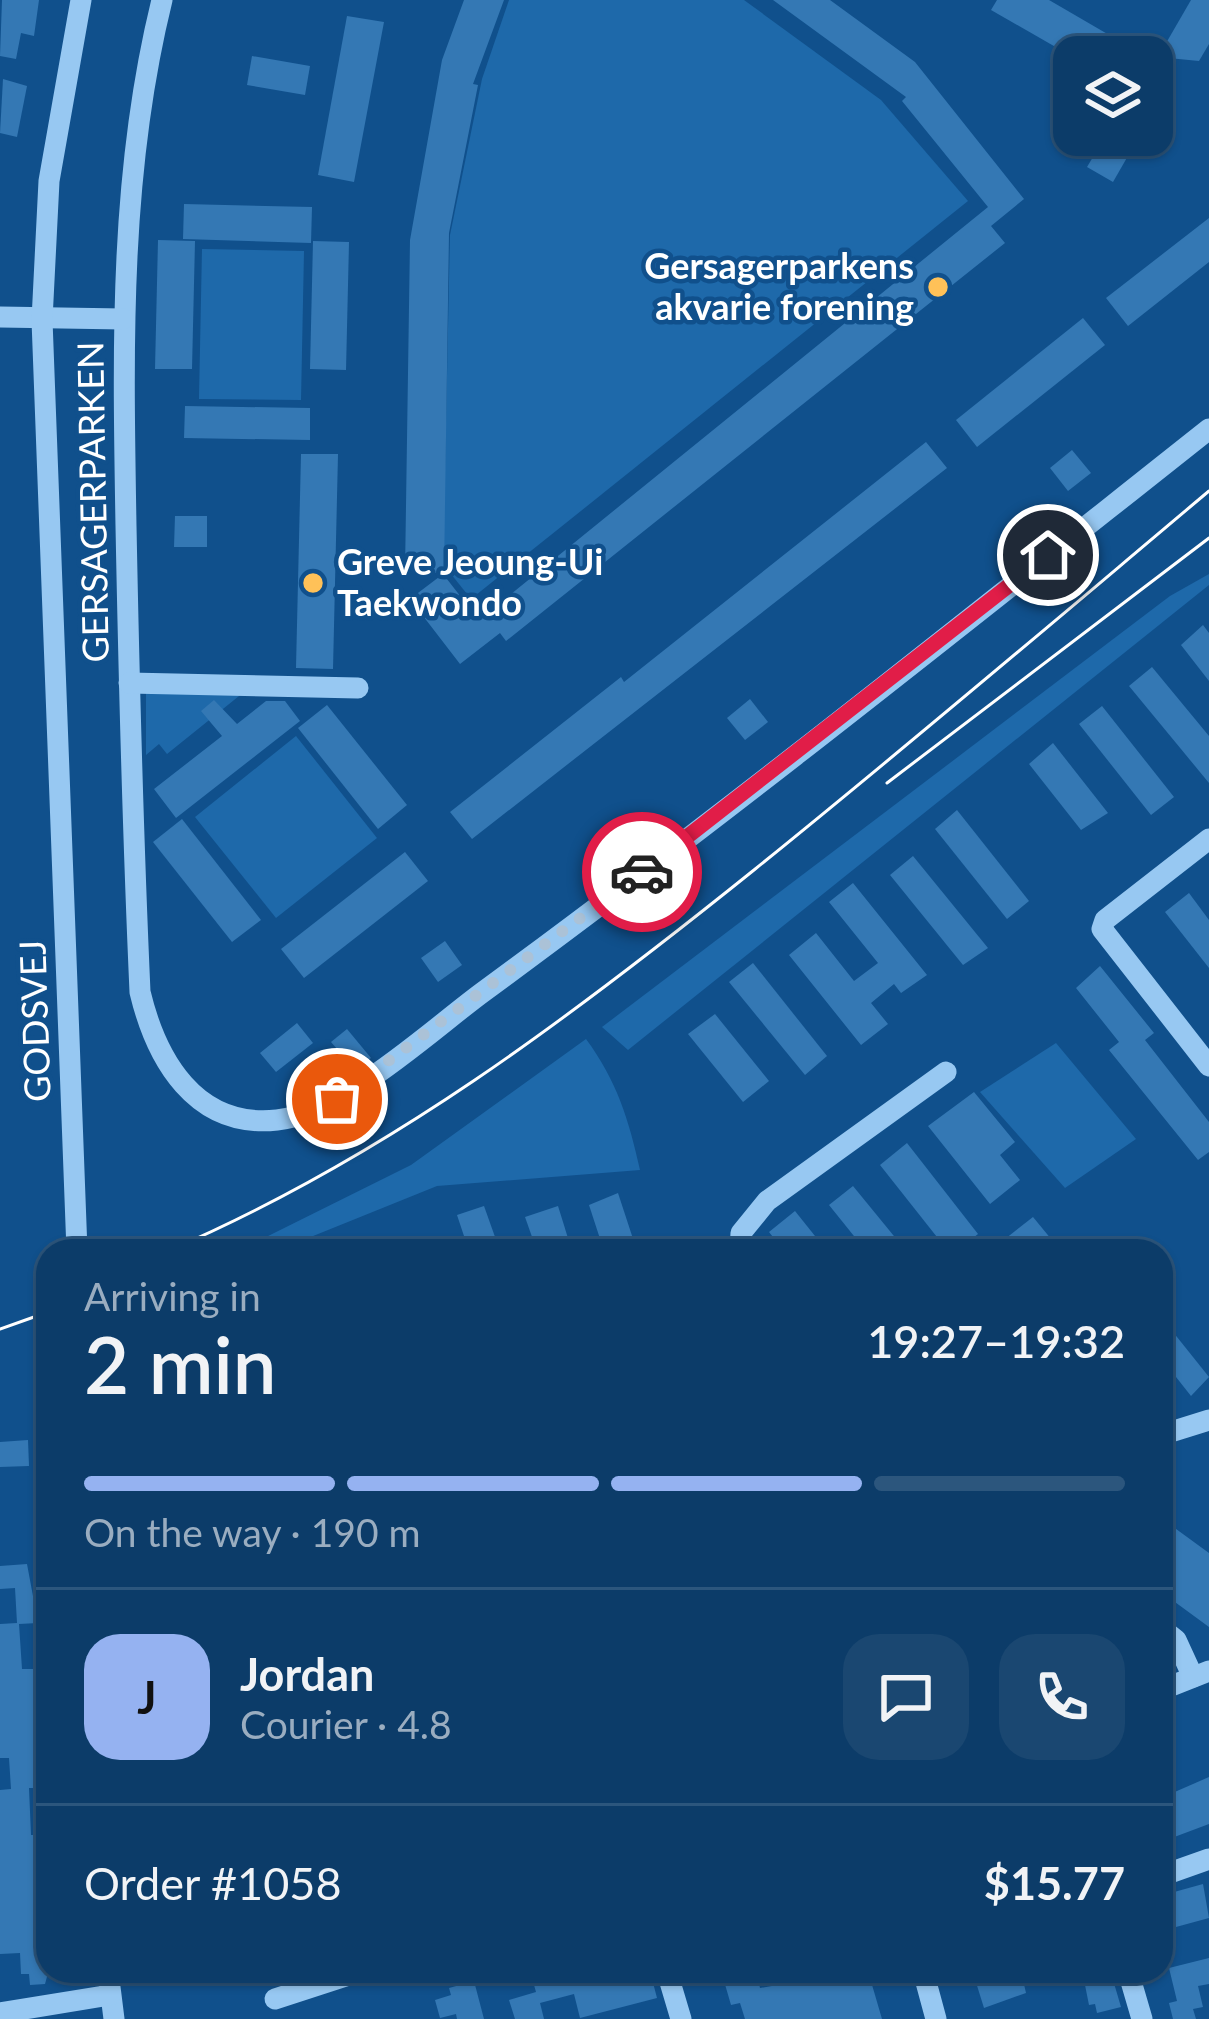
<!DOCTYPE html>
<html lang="en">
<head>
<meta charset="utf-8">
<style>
  :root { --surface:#0c3c69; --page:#1a4771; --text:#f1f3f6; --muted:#9aadc0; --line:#2c567d; --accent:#95b2f1 }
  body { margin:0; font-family:Lato,sans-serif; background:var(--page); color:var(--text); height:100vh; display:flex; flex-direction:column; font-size:45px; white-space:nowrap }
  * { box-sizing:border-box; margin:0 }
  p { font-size:39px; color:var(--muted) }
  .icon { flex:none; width:66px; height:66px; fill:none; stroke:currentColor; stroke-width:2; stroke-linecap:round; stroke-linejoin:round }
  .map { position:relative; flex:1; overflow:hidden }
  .drawer { position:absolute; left:36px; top:1239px; width:1137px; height:744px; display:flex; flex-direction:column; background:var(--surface); border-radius:36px; box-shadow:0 3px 9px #0004,0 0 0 3px var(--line) }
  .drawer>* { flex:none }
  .buttons { position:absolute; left:1053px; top:36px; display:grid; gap:24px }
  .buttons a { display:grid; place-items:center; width:120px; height:120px; border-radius:24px; background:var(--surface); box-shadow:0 3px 9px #0004,0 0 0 3px var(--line); font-size:60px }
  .pin { position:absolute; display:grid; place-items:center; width:102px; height:102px; color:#fff; margin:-51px; border:6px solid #fff; border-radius:50%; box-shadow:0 3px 12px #0007 }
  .courier { position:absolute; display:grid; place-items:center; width:120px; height:120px; margin:-60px; border:9px solid #e11d48; border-radius:50%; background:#fff; color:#222; box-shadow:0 3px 15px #0007 }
  .head em { font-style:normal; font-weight:600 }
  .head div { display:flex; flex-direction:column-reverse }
  .head { display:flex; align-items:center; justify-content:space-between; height:204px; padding:0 48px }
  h1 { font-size:78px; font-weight:600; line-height:90px }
  .bar { display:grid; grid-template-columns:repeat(4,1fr); gap:18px 12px; align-content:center; height:144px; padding:0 48px }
  .bar i { height:15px; border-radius:9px; background:var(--line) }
  .bar .selected { background:var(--accent) }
  .bar p { grid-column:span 4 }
  .line { display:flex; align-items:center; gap:30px; padding:0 48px; border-top:3px solid var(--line) }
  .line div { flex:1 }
  .round { display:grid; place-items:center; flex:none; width:126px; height:126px; border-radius:36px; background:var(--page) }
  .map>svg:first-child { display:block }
  .green { fill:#1e69aa }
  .building { fill:#3478b4 }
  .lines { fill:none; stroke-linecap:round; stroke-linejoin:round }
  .minor { stroke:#97c8f2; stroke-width:21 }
  .tram { stroke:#fff; stroke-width:3 }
  .done { stroke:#abc2d7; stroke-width:12; stroke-dasharray:0 21.6 }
  .route { stroke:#e11d48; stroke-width:15 }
  .poi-dot { fill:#ffc158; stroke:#10508c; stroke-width:4.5 }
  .labels { text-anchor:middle; stroke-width:9; stroke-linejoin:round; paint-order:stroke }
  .poi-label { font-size:36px; font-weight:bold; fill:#fff; stroke:#10508c; text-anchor:end }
  .street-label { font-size:36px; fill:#fff; stroke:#10508c }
</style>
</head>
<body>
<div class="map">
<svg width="1209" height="2019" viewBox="0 0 1209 2019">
  <rect width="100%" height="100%" fill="#10508c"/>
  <!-- green -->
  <g class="green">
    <path d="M509,0H744L881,100L968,201L471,599L443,564L450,235L482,79Z"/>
    <path d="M202,249L304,251L301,400L199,399Z"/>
    <path d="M1209,574V585L628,1050L602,1027L1170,596Z"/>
    <path d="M146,692H244L167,754L159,744L146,755Z"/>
    <path d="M296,736L377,838L276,918L195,817Z"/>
    <path d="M586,1039C617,1081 629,1120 640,1170L437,1186L276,1251H238L411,1165Z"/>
    <path d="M1056,1043L1136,1139L1065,1188L980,1092Z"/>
  </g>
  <!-- building -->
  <g class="building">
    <path d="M2,0H39L34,36L21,33L16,59L0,56Z"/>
    <path d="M464,0H504L473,84L478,85L449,233L444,573L405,572L410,240L442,60Z"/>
    <path d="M773,0H830L915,62L1024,199L991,226L1005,243L506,641L500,633L460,664L410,599L443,574L479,620L988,207L902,101L906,97Z"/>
    <path d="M997,0H1049L1147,57H1073L991,10Z"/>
    <path d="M1191,0H1209V44L1199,61L1158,57Z"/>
    <path d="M347,16L384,22L354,182L318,175Z"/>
    <path d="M252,56L310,66L305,95L247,85Z"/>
    <path d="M3,79L27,86L17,137L0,133Z"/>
    <path d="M1106,135H1140L1113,182L1087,167Z"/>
    <path d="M184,204L312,207L311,243L183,239Z"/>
    <path d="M1209,218V262L1128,326L1106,298Z"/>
    <path d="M158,240L195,241L192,369H155Z"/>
    <path d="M313,241L349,242L346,370L310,369Z"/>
    <path d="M1083,318L1105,345L977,447L956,420Z"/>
    <path d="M185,406L310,408V440L184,438Z"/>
    <path d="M926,442L947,468L472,839L450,812L621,677L624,682Z"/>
    <path d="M1072,450L1091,473L1068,491L1050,468Z"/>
    <path d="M301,454H338L333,669L296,668Z"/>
    <path d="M175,516H207V547H174Z"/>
    <path d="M1203,625L1209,633V681L1181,645Z"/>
    <path d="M1152,667L1209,736V783L1129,686Z"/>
    <path d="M750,699L768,722L745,740L727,718Z"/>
    <path d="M214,700L237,724L266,701H285L300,721L176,818L154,789L222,736L201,711Z"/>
    <path d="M327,705L407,805L378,829L298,728Z"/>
    <path d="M1102,706L1174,797L1151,815L1079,724Z"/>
    <path d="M1053,743L1108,813L1081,830L1029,764Z"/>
    <path d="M957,810L1029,901L1007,919L935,829Z"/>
    <path d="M182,819L261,920L232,942L153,842Z"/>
    <path d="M405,852L428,881L304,978L281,949Z"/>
    <path d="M913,856L988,948L963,965L890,875Z"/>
    <path d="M853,883L927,975L901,993L894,984L871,1003L888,1024L861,1045L789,955L816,933L854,981L878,963L829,902Z"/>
    <path d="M1189,893L1209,920V968L1165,912Z"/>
    <path d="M445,941L462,965L438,982L421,958Z"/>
    <path d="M753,963L827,1056L805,1075L729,982Z"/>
    <path d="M1100,966L1154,1033L1145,1040L1209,1122V1152L1198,1160L1109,1050L1119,1042L1076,988Z"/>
    <path d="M715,1014L769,1081L743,1102L688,1034Z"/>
    <path d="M297,1023L313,1043L276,1072L260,1053Z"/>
    <path d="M347,1029L371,1058L355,1070L331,1042Z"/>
    <path d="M974,1092L1015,1142L1000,1155L1020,1180L990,1204L928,1126Z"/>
    <path d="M907,1143L978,1234L957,1251H948L880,1165Z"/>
    <path d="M853,1186L898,1241L885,1251H866L829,1205Z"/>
    <path d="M618,1193L637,1251H604L589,1205Z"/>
    <path d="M484,1206L500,1251H469L457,1215Z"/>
    <path d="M558,1206L572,1251H537L525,1217Z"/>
    <path d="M795,1211L827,1251H784L769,1232Z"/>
    <path d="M1033,1217L1061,1251H1014L1005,1239Z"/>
    <path d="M1161,1317L1209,1377L1191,1396L1161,1358Z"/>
    <path d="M28,1440L29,1466L0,1467V1442Z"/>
    <path d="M1161,1518L1209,1553V1627L1164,1594L1172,1582L1161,1574Z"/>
    <path d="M27,1564L38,1623L19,1624L22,1669H44L48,1714V1745L36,1746L35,1788H29L31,1835H40L41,1896H48V1973L45,1984L30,1985L29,1974H21L20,1953L0,1954V1790L11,1789L9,1758H0V1624L17,1623L15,1588L0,1589V1566Z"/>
    <path d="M1209,1777V1824L1161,1842V1798Z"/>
    <path d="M1203,1884L1209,1918L1176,1927L1167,1894Z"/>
    <path d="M1209,1958V1984L1198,1986L1203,2007L1193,2009L1196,2019H1173L1169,2003L1177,2001L1169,1968Z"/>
    <path d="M530,1971H587L596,1983L650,1971L657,1998L580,2018L574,1994L540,2003L544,2019H515L509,2000L536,1992Z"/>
    <path d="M756,1971L760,1988L805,1980L802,1971H868L882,2019H745L740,2003L731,2005L722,1974Z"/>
    <path d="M988,1971H1021L1026,1993L984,2008L974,1976Z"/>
    <path d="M1111,1973L1121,2007L1097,2013L1095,2004L1089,2005L1084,1980Z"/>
    <path d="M474,1981L484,2019H457L456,2014L440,2018L435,2000L451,1995L449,1988Z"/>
  </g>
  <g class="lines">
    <!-- minor -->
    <g class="minor">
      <path d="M162,0C119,174 123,349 126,526C129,681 133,836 140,992C156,1059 195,1129 277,1120C343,1113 430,1031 483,992C730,811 969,619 1209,429"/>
      <path d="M0,317L123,319"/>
      <path d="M129,683L358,688"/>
      <path d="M1209,839L1105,920L1102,929L1209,1066"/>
      <path d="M77,1251L42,320L49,181L81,0"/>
      <path d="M740,1251L741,1233L767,1201L946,1072"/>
      <path d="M1161,1435L1209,1420"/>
      <path d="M1161,1628L1176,1640L1193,1677"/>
      <path d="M1161,1690L1209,1671"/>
      <path d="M1161,1876L1209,1859"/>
      <path d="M108,1971L114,2019"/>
      <path d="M923,1971L936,2019"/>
      <path d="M1128,1971L1142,2019"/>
      <path d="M670,1982L681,2019"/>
      <path d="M275,1999L361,1971"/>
      <path d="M0,2013L110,1995"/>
    </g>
    <!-- tram -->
    <g class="tram">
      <path d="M887,783L1209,538"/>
      <path d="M168,1251C385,1158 571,1017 754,870C908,746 1058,618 1209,491"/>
      <path d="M0,1329L48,1312"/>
    </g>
  </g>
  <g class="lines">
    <!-- done -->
    <path class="done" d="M337,1099L642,872"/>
    <!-- route -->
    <path class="route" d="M642,872L1048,555"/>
  </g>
  <!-- markers -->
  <g class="poi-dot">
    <circle cx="938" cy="287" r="12"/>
    <circle cx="313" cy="583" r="12"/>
  </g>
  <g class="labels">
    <!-- poi labels -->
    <g class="poi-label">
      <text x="914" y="279">Gersagerparkens<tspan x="914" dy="41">akvarie forening</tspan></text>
      <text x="337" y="575" text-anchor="start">Greve Jeoung-Ui<tspan x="337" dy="41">Taekwondo</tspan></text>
    </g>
    <!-- street labels -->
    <g class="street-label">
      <text transform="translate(93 502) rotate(-91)" y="13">GERSAGERPARKEN</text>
      <text transform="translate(35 1021) rotate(-92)" y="13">GODSVEJ</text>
    </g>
  </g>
</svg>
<div class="buttons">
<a><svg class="icon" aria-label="layers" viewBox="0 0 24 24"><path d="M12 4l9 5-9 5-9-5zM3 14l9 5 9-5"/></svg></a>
</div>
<div class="pin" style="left:337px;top:1099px;background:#ea580c"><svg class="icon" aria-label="bag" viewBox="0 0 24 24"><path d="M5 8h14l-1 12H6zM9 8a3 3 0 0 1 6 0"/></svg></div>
<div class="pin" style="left:1048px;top:555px;background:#1f2937"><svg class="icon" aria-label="home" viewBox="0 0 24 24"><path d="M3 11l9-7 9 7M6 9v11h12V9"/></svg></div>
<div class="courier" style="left:642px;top:872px"><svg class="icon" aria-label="car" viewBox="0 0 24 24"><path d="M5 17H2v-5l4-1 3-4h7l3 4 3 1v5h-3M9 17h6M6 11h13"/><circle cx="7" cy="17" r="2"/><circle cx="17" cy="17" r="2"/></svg></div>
<section class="drawer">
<div class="head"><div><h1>2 min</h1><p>Arriving in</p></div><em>19:27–19:32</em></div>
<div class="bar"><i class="selected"></i><i class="selected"></i><i class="selected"></i><i></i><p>On the way · 190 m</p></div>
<div class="line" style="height:216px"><b class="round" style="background:var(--accent);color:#111">J</b><div><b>Jordan</b><p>Courier · 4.8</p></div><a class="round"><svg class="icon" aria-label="chat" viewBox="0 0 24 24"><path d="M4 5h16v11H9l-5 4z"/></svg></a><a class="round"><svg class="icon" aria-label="phone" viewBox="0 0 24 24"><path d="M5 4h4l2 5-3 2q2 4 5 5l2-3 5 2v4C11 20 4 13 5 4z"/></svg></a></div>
<div class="line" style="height:156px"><div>Order #1058</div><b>$15.77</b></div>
</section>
</div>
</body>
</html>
